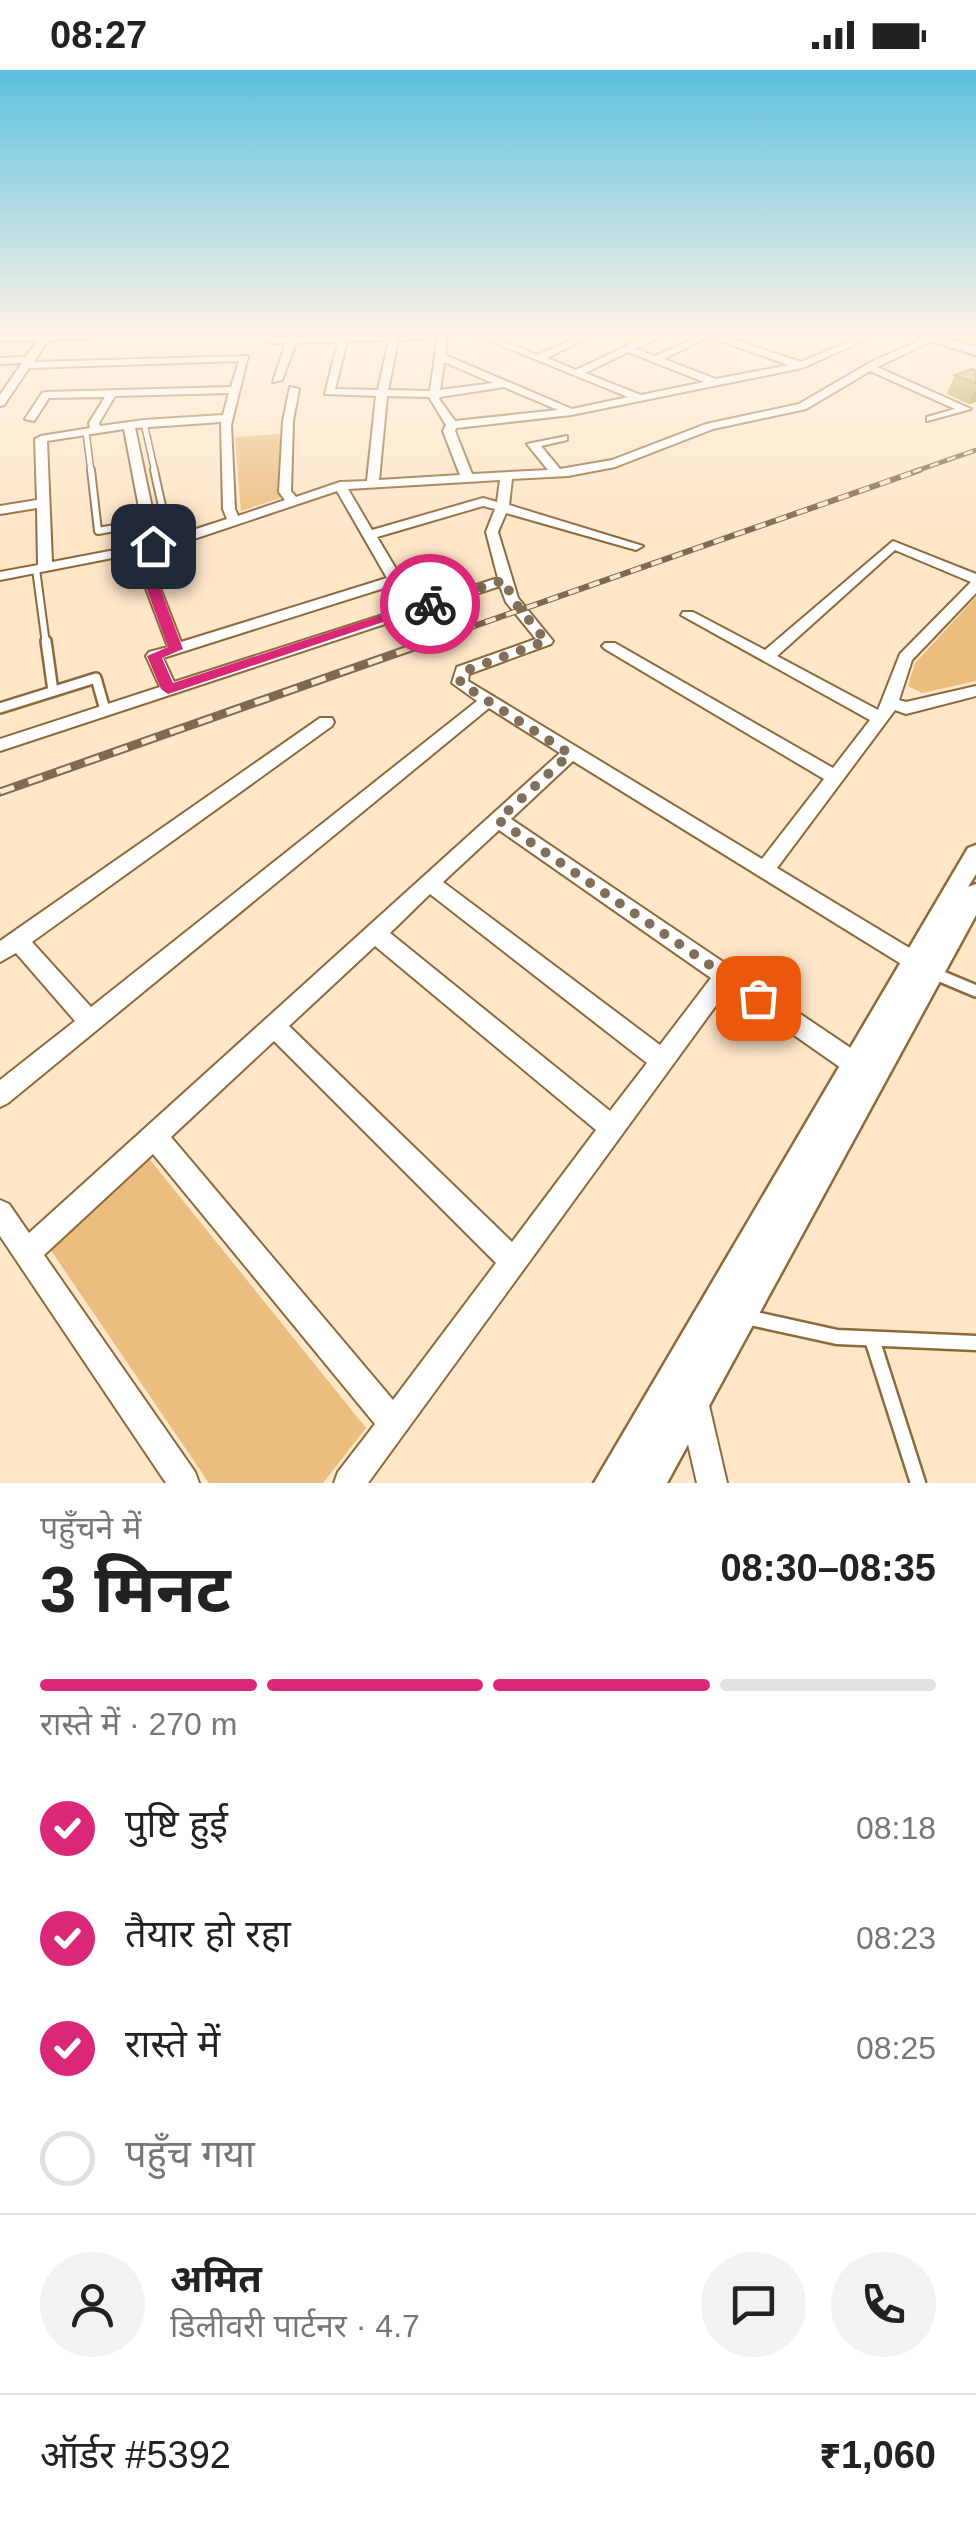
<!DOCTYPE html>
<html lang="hi">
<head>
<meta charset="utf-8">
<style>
  :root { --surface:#fff; --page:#f2f2f2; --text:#222; --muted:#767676; --line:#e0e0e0; --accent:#db2777 }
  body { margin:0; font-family:Arial,"Noto Sans Devanagari",sans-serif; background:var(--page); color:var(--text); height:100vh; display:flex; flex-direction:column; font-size:38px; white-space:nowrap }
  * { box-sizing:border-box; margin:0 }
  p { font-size:32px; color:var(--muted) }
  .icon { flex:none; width:55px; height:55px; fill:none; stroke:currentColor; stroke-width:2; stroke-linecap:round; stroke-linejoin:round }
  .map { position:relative; height:1413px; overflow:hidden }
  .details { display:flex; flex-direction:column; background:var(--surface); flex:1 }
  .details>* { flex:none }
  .pin { position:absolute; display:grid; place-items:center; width:85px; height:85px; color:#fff; margin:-42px; border-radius:20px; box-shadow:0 5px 15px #0006 }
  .courier { position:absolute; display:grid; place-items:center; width:100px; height:100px; margin:-50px; border:8px solid #db2777; border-radius:50%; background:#fff; color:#222; box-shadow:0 2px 12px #0007 }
  .headline em { font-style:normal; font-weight:700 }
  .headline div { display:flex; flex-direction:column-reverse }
  .headline { display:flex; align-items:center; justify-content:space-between; height:170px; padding:0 40px }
  h1 { font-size:65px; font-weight:700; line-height:75px }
  .bar { display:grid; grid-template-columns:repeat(4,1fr); gap:15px 10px; align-content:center; height:120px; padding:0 40px }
  .bar i { height:12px; border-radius:8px; background:var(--line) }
  .bar .on { background:var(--accent) }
  .bar p { grid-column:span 4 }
  .line { display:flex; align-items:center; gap:25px; padding:0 40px; border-top:2px solid var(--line) }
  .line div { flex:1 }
  .round { display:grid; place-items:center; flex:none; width:105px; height:105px; border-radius:52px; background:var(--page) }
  ol { padding:0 40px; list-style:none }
  li { display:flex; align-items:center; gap:30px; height:110px }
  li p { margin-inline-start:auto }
  li .icon { padding:10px; border-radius:50%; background:var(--accent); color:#fff; stroke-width:4 }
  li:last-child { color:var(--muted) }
  li i { width:55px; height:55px; border:5px solid var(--line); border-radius:50% }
  .status { display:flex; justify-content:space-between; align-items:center; height:70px; padding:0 50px; background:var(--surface); direction:ltr }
  .status svg { height:28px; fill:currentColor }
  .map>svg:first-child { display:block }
  .green { fill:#ebbd7e }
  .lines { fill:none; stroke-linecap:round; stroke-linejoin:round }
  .service-far4-casing { stroke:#8d6a3a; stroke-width:8 }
  .service-far3-casing { stroke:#8d6a3a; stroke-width:10 }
  .service-far2-casing { stroke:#8d6a3a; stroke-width:14 }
  .service-far1-casing { stroke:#8d6a3a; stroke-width:16 }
  .service-casing { stroke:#8d6a3a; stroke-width:19 }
  .minor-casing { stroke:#8d6a3a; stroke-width:4 }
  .tertiary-casing { stroke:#8d6a3a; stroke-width:5 }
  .primary-casing { stroke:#8d6a3a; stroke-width:5 }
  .service-far4 { stroke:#fff; stroke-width:5 }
  .service-far3 { stroke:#fff; stroke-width:6 }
  .service-far2 { stroke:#fff; stroke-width:9 }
  .service-far1 { stroke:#fff; stroke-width:11 }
  .service { stroke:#fff; stroke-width:14 }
  .minor { fill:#fff; fill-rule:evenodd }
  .tertiary { fill:#fff; fill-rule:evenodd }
  .primary { fill:#fff; fill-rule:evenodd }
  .rail-far2-casing { stroke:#7c6a53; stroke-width:5 }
  .rail-far1-casing { stroke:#7c6a53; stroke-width:6 }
  .rail-casing { stroke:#7c6a53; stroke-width:9 }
  .rail-far2 { stroke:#fee6c8; stroke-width:2.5; stroke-dasharray:9; stroke-linecap:butt }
  .rail-far1 { stroke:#fee6c8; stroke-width:4; stroke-dasharray:11; stroke-linecap:butt }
  .rail { stroke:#fee6c8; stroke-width:5; stroke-dasharray:15; stroke-linecap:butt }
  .wall { fill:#b0983c }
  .shaded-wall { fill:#907c31 }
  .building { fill:#cdb146; stroke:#907c31; stroke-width:2.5 }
  .route { fill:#db2777 }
  .done { stroke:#816f58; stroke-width:10; stroke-dasharray:0 18 }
</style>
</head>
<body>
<div class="status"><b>08:27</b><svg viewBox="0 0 49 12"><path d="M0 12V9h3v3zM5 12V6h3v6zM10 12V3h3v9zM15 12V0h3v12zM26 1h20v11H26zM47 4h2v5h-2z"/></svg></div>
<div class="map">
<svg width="976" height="1413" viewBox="0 0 976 1413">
  <rect width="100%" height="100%" fill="#fee6c8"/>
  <!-- green -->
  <g class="green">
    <path d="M280,364V428L241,441L235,367Z"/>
    <path d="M976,527V611L922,623L908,616L915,593Z"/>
    <path d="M147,1086L366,1358L323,1413H209L48,1176Z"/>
  </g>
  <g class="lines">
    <!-- service-far4 casing -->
    <g class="service-far4-casing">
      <g id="service-far4">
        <path d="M144,353L155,402"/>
        <path d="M86,362L91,402"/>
      </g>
    </g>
    <!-- service-far3 casing -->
    <g class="service-far3-casing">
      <g id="service-far3">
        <path d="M91,400L98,461L148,452"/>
        <path d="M154,400L170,472"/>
        <path d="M36,499L46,574"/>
      </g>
    </g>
    <!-- service-far2 casing -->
    <g class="service-far2-casing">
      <g id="service-far2">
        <path d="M46,571L53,621"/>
        <path d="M0,638L96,608L105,640"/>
      </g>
    </g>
    <!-- service-far1 casing -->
    <g class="service-far1-casing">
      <path id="service-far1" d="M933,903L976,921"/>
    </g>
    <!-- service casing -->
    <g class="service-casing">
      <g id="service">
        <path d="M746,1247L837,1267L976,1273"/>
        <path d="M872,1269L918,1413"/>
      </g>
    </g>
    <!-- minor casing -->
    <g class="minor-casing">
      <g id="minor">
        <path d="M0,266H91L86,269L48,270L34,292L248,286L231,355L235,439L238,446L285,430L279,422L283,351L290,317L299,319L293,351L291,421L296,427L340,412L367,411L376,326L325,324L338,272L296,273L282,310L273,312L286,273H267L268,266H276V268L426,266L422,269L398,270L388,320L430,321L438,266H447L445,285L572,339L628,327L478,266H489L538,285L580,266H591L547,288L576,300L648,266H660L636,279L655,286L699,266H723L801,292L862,266H874L802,298L571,345L456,358L455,361L472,404L548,400L527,374L567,366V370L541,376L560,399L612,390L706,354L799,334L873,291L931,266L938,268L877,297L971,339L927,351V347L955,339L870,301L806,339L713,359L615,397L568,406L512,409L509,435L643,476L636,480L506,443L498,462L518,528L553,571L551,574L469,604L468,611L762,789L824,709L605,579L602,576L605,573H615L833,698L870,650L681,545L683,542H693L765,580L893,471L976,504V523L912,590L899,630L906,632L976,616V626L906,644L895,640L777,798L931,891L935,898L931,905L924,908L573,691L511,749L870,991L873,999L870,1007L862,1010L854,1007L728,919L368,1413H334L338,1402L375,1354L153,1084L44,1185L195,1402L199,1413H166L0,1166V1130L9,1134L29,1163L560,683L489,638L8,1033L0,1037V1010L75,951L16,883L0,892V871L320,648H332L334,652L332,656L32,872L91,937L477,631L452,613L457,597L536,569L506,532L500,516L0,681V669L160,617L146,586L149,582L168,577L133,484L0,510V502L38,495L37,438L0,444V436L37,430L35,369L41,366L90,358L89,353L105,327L49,328L34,351L25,349L42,323L46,322L231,317L239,291L29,298L4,335L0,336V325L22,293L0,294V288L26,287L38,270L0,271ZM710,266L712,268L789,295L716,309L664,289ZM389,270L378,320L335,319L347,271ZM628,282L704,312L641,325L585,303ZM444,292L493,313L440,320ZM504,317L558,340L455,351L439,329L440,327ZM229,323L223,345L144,350L100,356L99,353L115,326ZM387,326L429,327L446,355L443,361L460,405L379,410ZM221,352L223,439L227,449L159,471L135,358ZM124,359L146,474L52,492L47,371ZM500,410L497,432L483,428L372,460L348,419ZM337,421L387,508L181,572L146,482L170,477ZM483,436L495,439L486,462L498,508L174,612L163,588L438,501L440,498L433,494L399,504L377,467ZM895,480L971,512L900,584L878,640L777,586ZM499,760L711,908L660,975L443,812ZM430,824L647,993L610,1041L390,863ZM375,876L596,1060L512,1172L289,956ZM274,971L496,1193L393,1330L171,1067Z"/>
        <path d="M693,1316L703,1321L708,1331L727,1413H697L678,1331L683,1321Z"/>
      </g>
    </g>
    <!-- tertiary casing -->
    <g class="tertiary-casing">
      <path id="tertiary" d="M976,775V804L968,817L976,814V845L667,1413H594L968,778Z"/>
    </g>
    <!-- primary casing -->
    <g class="primary-casing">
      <path id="primary" d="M917,266H937L976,277V285Z"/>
    </g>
    <!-- service-far4 -->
    <use href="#service-far4" class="service-far4"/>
    <!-- service-far3 -->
    <use href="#service-far3" class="service-far3"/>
    <!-- service-far2 -->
    <use href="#service-far2" class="service-far2"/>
    <!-- service-far1 -->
    <use href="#service-far1" class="service-far1"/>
    <!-- service -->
    <use href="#service" class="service"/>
    <!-- minor -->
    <use href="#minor" class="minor"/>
    <!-- tertiary -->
    <use href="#tertiary" class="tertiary"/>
    <!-- primary -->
    <use href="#primary" class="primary"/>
    <!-- rail-far2 casing -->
    <g class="rail-far2-casing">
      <path id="rail-far2" d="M913,402L976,380"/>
    </g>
    <!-- rail-far1 casing -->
    <g class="rail-far1-casing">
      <path id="rail-far1" d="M423,574L920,400"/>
    </g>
    <!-- rail casing -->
    <g class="rail-casing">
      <path id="rail" d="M0,722L431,571"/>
    </g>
    <!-- rail-far2 -->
    <use href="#rail-far2" class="rail-far2"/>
    <!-- rail-far1 -->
    <use href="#rail-far1" class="rail-far1"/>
    <!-- rail -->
    <use href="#rail" class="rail"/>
  </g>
  <!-- wall -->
  <path class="wall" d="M976,301V332L969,334L947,324L955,305Z"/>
  <!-- shaded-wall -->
  <path class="shaded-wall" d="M976,319V332L969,334Z"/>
  <!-- building -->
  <path class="building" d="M972,299L976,301V314L955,305Z"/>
  <!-- sky -->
  <linearGradient id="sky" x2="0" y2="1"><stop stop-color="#5ac0df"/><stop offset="0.57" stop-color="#fff4e6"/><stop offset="1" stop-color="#fff4e6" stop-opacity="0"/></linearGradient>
  <rect width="976" height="463" fill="url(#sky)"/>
  <!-- route -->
  <path class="route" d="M153,472L157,478L146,481L183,579L162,588L173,613L425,531L437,534L168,624L161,619L147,586L168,577L132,479Z"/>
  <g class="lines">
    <!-- done -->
    <path class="done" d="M430,534L505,510L512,529L546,571L462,602L460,613L570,684L498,750L758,928"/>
  </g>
</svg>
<div class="pin" style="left:758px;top:928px;background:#ea580c"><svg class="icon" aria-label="bag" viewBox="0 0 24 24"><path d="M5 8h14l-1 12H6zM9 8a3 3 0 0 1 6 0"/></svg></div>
<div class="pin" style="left:153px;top:476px;background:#1f2937"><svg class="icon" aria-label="home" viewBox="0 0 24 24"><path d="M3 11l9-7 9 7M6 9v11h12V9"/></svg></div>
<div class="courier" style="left:430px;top:534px"><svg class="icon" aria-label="bike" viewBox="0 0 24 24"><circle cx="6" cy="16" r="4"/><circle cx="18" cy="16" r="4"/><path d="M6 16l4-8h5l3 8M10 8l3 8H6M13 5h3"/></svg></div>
</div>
<section class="details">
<div class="headline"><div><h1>3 मिनट</h1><p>पहुँचने में</p></div><em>08:30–08:35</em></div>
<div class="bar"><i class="on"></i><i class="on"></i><i class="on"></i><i></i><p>रास्ते में · 270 m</p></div>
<ol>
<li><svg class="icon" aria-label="check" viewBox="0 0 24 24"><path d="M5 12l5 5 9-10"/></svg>पुष्टि हुई<p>08:18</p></li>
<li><svg class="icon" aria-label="check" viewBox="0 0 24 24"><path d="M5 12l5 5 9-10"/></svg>तैयार हो रहा<p>08:23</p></li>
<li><svg class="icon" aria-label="check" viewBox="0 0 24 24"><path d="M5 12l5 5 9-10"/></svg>रास्ते में<p>08:25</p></li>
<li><i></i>पहुँच गया</li>
</ol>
<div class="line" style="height:180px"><a class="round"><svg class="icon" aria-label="person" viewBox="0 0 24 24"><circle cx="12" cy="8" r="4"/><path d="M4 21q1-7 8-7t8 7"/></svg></a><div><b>अमित</b><p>डिलीवरी पार्टनर · 4.7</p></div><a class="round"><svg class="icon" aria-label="chat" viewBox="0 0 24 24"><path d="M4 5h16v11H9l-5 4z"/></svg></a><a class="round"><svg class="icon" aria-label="phone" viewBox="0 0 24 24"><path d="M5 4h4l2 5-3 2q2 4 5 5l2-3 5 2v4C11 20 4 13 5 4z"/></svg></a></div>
<div class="line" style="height:130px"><div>ऑर्डर #5392</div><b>₹1,060</b></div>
</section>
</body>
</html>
